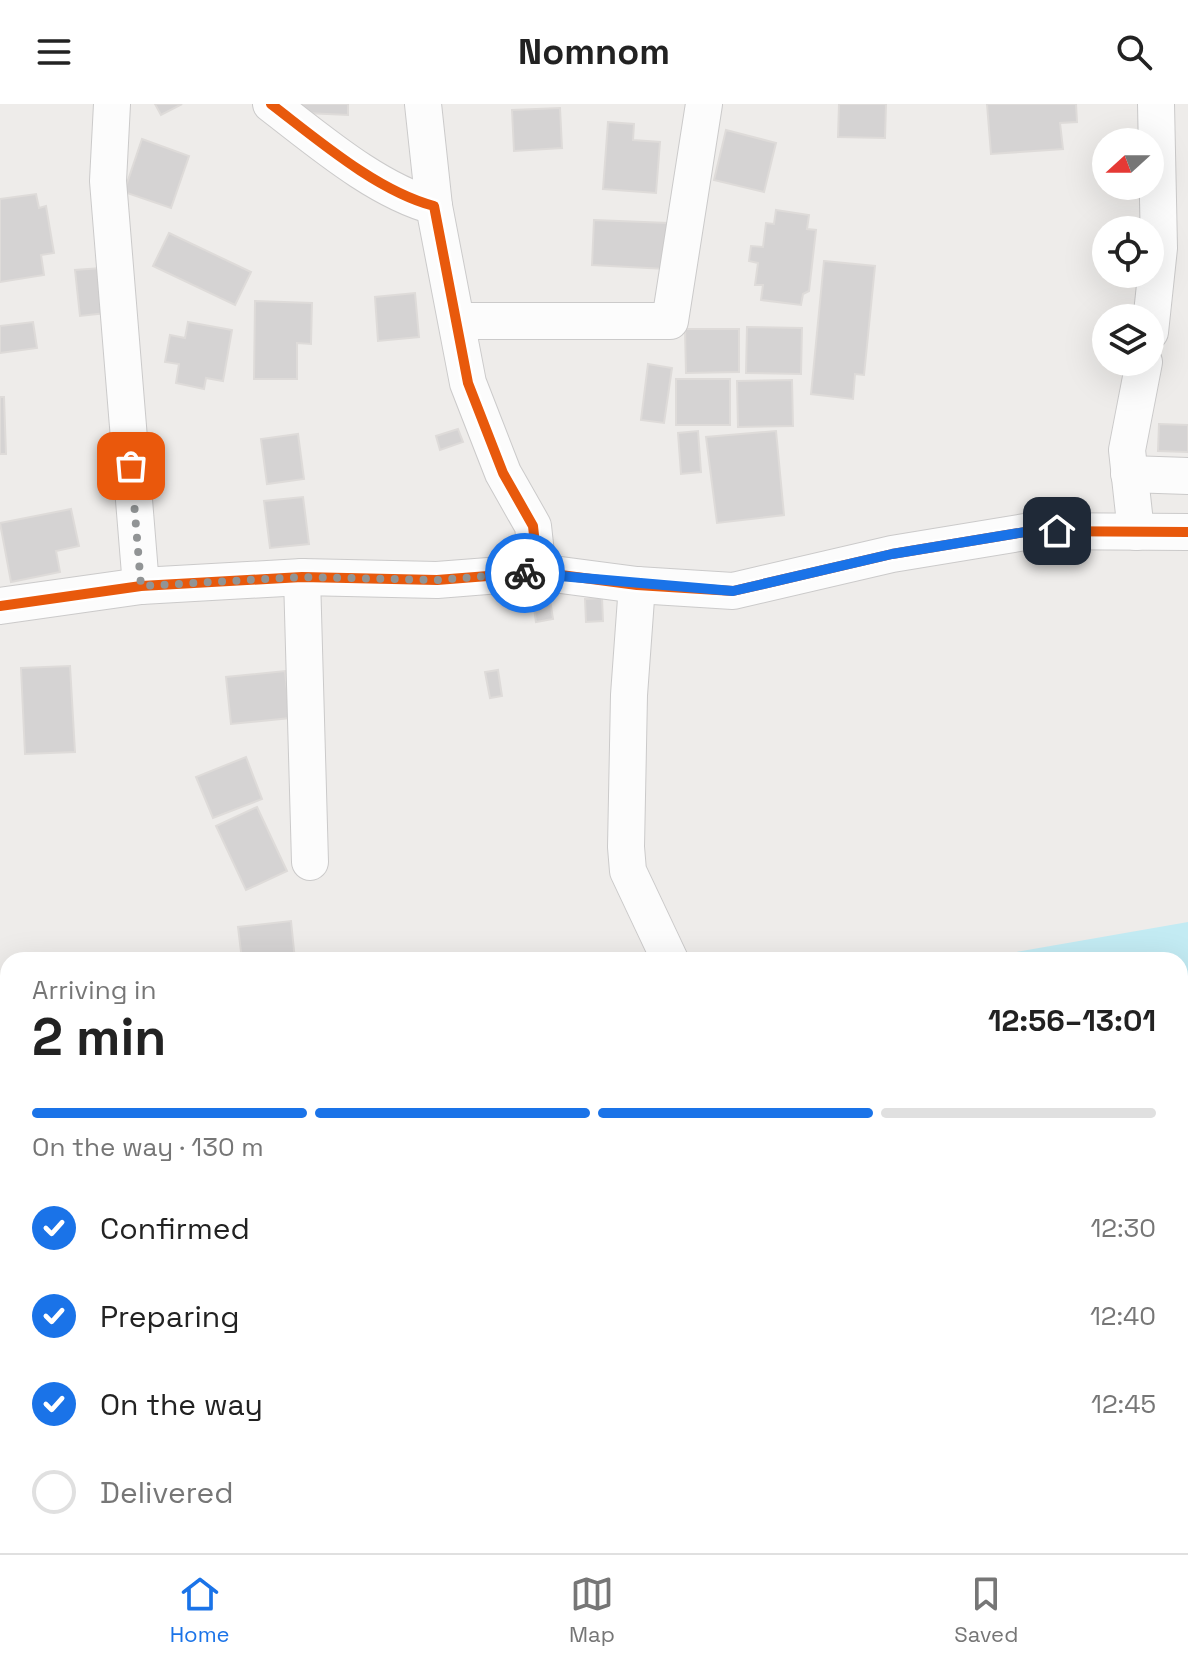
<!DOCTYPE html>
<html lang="en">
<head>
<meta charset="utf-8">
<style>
  :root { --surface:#fff; --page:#f6f6f6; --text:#222; --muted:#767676; --line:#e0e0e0; --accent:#1a73e8 }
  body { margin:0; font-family:"Space Grotesk",sans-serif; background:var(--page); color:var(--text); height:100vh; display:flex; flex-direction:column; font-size:30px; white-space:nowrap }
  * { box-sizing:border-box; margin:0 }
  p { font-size:26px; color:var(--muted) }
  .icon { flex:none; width:44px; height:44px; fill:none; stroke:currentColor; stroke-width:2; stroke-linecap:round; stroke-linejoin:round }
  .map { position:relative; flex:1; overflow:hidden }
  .sheet { position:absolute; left:0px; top:848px; width:1188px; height:602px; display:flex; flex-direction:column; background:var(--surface); border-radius:24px 24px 0 0; box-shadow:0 8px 32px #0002 }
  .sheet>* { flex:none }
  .needle { width:52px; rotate:249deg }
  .tools { position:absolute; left:1092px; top:24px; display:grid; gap:16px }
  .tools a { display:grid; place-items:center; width:72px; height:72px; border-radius:50%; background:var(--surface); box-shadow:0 8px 32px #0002; font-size:40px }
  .pin { position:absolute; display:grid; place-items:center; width:68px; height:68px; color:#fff; margin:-34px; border-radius:16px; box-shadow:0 4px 12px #0006 }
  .courier { position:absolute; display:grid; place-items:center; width:80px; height:80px; margin:-40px; border:6px solid #1a73e8; border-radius:50%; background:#fff; color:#222; box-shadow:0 2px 10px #0007 }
  .headline em { font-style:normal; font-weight:600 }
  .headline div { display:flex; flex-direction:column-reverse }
  .headline { display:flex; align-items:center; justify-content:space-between; height:136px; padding:0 32px }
  h1 { font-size:52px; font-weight:600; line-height:60px }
  .bar { display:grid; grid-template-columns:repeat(4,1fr); gap:12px 8px; align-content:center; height:96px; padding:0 32px }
  .bar i { height:10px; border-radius:6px; background:var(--line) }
  .bar .selected { background:var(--accent) }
  .bar p { grid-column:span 4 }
  ol { padding:0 32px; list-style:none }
  li { display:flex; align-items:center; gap:24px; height:88px }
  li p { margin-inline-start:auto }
  li .icon { padding:8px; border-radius:50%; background:var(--accent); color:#fff; stroke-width:4 }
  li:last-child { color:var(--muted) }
  li i { width:44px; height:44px; border:4px solid var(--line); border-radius:50% }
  header { display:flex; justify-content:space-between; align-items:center; height:104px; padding:0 32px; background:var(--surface); font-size:36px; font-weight:600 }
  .menu { display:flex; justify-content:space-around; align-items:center; height:112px; border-top:2px solid var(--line); background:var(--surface); font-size:22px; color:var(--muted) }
  .menu a { display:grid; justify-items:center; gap:4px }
  .menu .selected { color:var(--accent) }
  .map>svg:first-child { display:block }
  .water { fill:#c3ebf3 }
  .building { fill:#d5d3d3; stroke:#dedbd9; stroke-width:2 }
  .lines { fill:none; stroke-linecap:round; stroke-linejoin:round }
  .minor-casing { stroke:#cbcaca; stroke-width:38 }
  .minor { stroke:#fcfcfc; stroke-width:36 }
  .cycleway-casing { stroke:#fff; stroke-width:15 }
  .cycleway { stroke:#e8590c; stroke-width:10 }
  .done { stroke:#919495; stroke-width:8; stroke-dasharray:0 14.4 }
  .route { stroke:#1a73e8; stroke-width:10 }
</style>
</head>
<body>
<header><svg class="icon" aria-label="menu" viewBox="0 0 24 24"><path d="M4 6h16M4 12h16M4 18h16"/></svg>Nomnom<svg class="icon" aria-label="search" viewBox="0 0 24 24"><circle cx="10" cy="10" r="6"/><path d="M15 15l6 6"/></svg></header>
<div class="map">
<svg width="1188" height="1449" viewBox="0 0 1188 1449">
  <rect width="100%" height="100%" fill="#eeecea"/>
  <!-- water -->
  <path class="water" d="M1188,818V1449H1031V1442H1180V856H971Z"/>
  <!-- building -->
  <g class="building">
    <path d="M155,0H182L161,11Z"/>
    <path d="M284,0H348V11L284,8Z"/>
    <path d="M839,0H886L885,34L838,33Z"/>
    <path d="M987,0H1076L1077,18L1060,19L1063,45L991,50Z"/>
    <path d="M560,4L562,44L514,47L512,6Z"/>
    <path d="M608,18L634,20L633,36L660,38L656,89L603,85Z"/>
    <path d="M726,26L776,39L764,88L714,76Z"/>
    <path d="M142,35L189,52L171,104L124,88Z"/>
    <path d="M36,90L39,104L46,102L54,149L41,151L44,171L0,178V95Z"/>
    <path d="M776,106L809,111L807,125L816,126L809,187L803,190L801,201L761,196L763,181H755L758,159L749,157L751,142L763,143L766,119L774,120Z"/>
    <path d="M594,116L668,119L666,165L592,161Z"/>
    <path d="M169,129L251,168L235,201L153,162Z"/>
    <path d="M824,157L875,162L864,271L855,270L853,295L811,290Z"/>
    <path d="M101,164L106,209L80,212L75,166Z"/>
    <path d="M415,189L419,233L378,237L375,193Z"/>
    <path d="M255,197L312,199L311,240L297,239V275H254Z"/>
    <path d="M33,218L37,244L0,249V222Z"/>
    <path d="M188,218L232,226L223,277L206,274L204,285L176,279L179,260L165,258L170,231L185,234Z"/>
    <path d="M747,223L802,224L801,270L746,269Z"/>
    <path d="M685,225H739V268L686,269Z"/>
    <path d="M648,260L672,264L664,319L641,316Z"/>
    <rect x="676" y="275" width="54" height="46"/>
    <path d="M792,276L793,322L738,323L737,277Z"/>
    <path d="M0,293H4L6,350H0Z"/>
    <path d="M1159,320L1188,321V348L1158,347Z"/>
    <path d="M458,325L463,338L440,346L436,332Z"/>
    <path d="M698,327L701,368L681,370L678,329Z"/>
    <path d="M776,327L784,411L717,419L706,333Z"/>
    <path d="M298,330L304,375L267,380L261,335Z"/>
    <path d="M303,393L309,440L270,444L264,397Z"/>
    <path d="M71,405L79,442L56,447L60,468L11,478L0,419Z"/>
    <path d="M602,494L603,517L586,518L585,495Z"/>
    <path d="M550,496L553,515L536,518L533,498Z"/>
    <path d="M70,562L75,648L25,650L21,564Z"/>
    <path d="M498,566L502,592L490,594L485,568Z"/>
    <path d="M285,567L290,614L231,620L226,573Z"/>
    <path d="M246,653L262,695L213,714L196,673Z"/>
    <path d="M257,703L287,767L246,786L216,722Z"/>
    <path d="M291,817L295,856H242L238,823Z"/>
    <path d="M46,1442H146L148,1449H47Z"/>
    <path d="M224,1442H252L247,1449H227Z"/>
  </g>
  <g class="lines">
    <!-- minor casing -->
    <g class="minor-casing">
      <g id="minor">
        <path d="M112,0L108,77L141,482"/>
        <path d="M271,0C318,36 377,87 434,102L468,279L503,369L533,422L538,468"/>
        <path d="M423,0L434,102"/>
        <path d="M457,217H670L704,0"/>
        <path d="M1150,228L1159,144L1156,0"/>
        <path d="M1129,370L1188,372"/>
        <path d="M1136,428L1127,346L1144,258"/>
        <path d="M302,473L310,758"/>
        <path d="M637,481L629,591L626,743L628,767L670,856"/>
        <path d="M0,502L141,482L302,473L437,476L538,468L637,481L733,487L892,450L1031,427L1188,428"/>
        <path d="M0,1343L8,1384"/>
        <path d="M20,1442L21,1449"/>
        <path d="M334,1446L352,1449L361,1442"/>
      </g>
    </g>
    <!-- minor -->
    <use href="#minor" class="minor"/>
    <!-- cycleway casing -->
    <g class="cycleway-casing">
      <g id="cycleway">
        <path d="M271,0C318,36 377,87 434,102L468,279L503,369L533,422L538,468"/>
        <path d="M0,502L141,482L302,473L437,476L538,468L637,481L733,487L892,450L1031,427L1188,428"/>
      </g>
    </g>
    <!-- cycleway -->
    <use href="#cycleway" class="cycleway"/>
  </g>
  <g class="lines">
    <!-- done -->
    <path class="done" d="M131,362L141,482L302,473L437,476L525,469"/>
    <!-- route -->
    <path class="route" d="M525,469L733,487L892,450L1031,427H1057"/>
  </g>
</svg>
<div class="tools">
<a><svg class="needle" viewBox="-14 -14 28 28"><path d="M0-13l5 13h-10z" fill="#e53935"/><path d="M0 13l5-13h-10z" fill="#767676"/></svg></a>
<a><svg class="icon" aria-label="locate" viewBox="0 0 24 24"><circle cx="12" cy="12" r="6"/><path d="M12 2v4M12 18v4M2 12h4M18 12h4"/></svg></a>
<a><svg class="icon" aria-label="layers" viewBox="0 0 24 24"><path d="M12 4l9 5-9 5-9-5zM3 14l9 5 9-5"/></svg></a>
</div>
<div class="pin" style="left:131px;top:362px;background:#ea580c"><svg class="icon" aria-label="bag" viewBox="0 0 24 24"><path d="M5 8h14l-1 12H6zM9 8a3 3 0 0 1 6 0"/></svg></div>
<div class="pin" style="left:1057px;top:427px;background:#1f2937"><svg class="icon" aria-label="home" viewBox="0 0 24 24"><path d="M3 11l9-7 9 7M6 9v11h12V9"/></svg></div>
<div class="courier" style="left:525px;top:469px"><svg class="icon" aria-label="bike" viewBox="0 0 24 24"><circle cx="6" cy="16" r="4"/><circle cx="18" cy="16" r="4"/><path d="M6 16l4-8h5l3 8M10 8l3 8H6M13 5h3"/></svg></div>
<section class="sheet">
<div class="headline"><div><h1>2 min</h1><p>Arriving in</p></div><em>12:56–13:01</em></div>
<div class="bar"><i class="selected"></i><i class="selected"></i><i class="selected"></i><i></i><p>On the way · 130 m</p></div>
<ol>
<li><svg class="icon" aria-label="check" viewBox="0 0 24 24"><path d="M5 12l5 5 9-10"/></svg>Confirmed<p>12:30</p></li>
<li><svg class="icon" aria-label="check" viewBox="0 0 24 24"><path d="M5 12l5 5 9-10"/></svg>Preparing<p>12:40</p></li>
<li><svg class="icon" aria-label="check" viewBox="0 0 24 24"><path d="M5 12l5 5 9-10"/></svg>On the way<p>12:45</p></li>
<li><i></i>Delivered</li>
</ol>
</section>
</div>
<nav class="menu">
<a class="selected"><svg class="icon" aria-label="home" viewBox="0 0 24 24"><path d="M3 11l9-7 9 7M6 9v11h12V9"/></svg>Home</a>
<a><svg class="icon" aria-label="map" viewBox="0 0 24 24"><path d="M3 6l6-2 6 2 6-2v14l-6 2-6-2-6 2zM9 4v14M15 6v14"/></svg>Map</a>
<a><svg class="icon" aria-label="saved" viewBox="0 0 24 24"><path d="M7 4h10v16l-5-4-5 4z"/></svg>Saved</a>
</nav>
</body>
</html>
